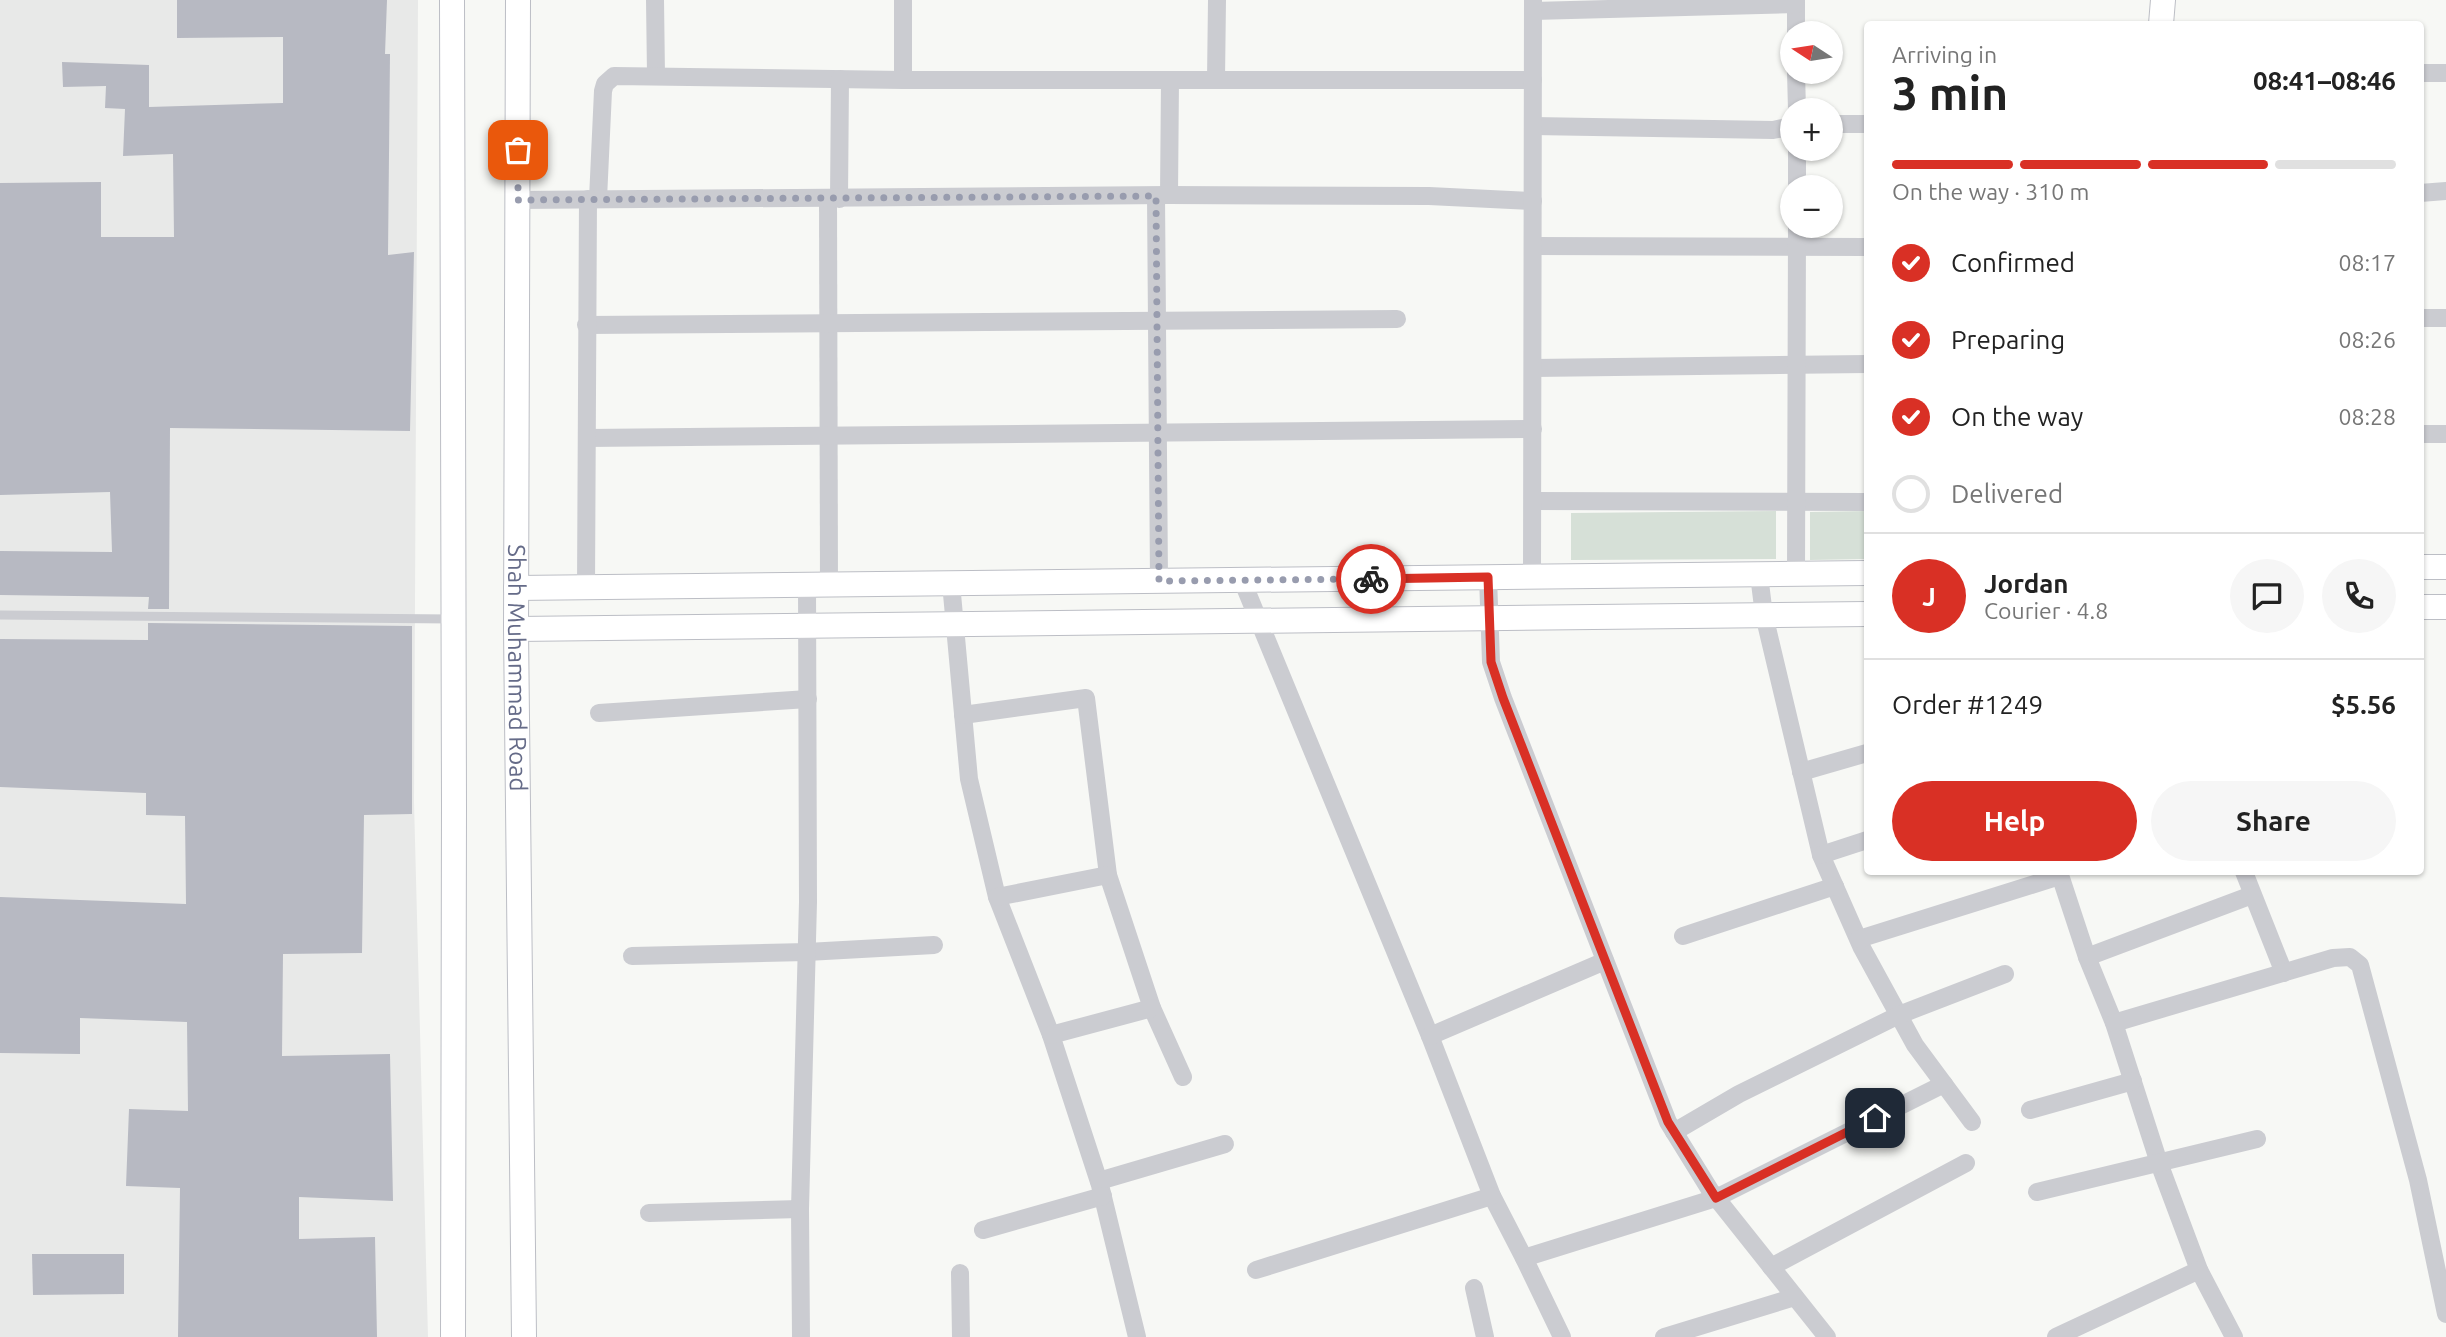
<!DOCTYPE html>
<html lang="en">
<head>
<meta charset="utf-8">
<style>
  :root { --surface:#fff; --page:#f6f6f6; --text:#222; --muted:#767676; --line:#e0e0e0; --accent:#d93025 }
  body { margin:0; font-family:Ubuntu,sans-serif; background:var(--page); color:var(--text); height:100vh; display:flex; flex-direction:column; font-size:26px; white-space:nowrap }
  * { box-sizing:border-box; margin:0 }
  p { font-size:23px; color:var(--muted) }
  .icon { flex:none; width:38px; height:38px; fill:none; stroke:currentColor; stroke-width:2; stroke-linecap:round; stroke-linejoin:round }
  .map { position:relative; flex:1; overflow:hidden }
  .drawer { position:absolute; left:1864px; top:21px; width:560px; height:854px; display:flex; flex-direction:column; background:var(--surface); border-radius:7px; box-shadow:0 2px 5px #0004 }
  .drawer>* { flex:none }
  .needle { width:46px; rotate:282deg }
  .buttons { position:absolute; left:1780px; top:21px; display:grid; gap:14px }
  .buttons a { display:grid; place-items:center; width:63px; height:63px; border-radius:50%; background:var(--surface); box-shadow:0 2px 5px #0004; font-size:35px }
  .pin { position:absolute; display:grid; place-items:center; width:60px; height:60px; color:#fff; margin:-30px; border-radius:14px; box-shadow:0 4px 10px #0006 }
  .courier { position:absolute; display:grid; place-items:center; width:70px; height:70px; margin:-35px; border:5px solid #d93025; border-radius:50%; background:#fff; color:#222; box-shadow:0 2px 9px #0007 }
  .head em { font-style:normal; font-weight:600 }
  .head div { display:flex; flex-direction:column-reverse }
  .head { display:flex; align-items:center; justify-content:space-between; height:119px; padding:0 28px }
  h1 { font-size:46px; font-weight:600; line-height:52px }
  .bar { display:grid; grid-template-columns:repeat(4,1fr); gap:10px 7px; align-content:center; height:84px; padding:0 28px }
  .bar i { height:9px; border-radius:5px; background:var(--line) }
  .bar .selected { background:var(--accent) }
  .bar p { grid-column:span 4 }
  .line { display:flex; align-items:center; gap:18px; padding:0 28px; border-top:2px solid var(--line) }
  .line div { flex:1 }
  .round { display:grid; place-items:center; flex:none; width:74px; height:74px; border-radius:37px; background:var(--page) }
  ol { padding:0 28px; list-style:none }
  li { display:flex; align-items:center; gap:21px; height:77px }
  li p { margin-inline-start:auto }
  li .icon { padding:7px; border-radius:50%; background:var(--accent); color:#fff; stroke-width:4 }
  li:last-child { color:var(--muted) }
  li i { width:38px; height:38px; border:4px solid var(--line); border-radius:50% }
  .button { display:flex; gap:14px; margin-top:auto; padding:14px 28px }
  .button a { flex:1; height:80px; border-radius:42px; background:var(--accent); color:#fff; font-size:28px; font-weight:600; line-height:80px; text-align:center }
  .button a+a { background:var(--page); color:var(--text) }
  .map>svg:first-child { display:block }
  .built { fill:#e8e9e8 }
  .green { fill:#d6e0d7 }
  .building { fill:#b7b9c2 }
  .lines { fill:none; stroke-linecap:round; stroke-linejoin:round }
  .secondary-casing { stroke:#bcbec5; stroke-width:26 }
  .lane { stroke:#cbccd1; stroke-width:9 }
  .street { stroke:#cbccd1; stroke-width:18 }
  .secondary { stroke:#fff; stroke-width:24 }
  .done { stroke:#989cae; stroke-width:7; stroke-dasharray:0 12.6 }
  .route { stroke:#d93025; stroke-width:9 }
  .labels { text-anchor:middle; stroke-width:7; stroke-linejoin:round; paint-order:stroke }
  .street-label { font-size:24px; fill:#656b88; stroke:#fff }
</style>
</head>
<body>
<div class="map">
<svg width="2446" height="1337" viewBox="0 0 2446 1337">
  <rect width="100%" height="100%" fill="#f7f8f5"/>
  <!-- built -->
  <path class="built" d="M0,0H418L414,802L428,1337H0Z"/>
  <!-- green -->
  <g class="green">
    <path d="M1776,511V559L1571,560V513Z"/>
    <path d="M1867,511V559L1810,560V512Z"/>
  </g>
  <!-- building -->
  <g class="building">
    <path d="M177,0H387L385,54H390L388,255L414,252L410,431L170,428L169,609H148L149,597L0,595V551L112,552L110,492L0,495V183L101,182V237H174L173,154L123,156L125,109L105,108L106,86L63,87L62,62L149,65V107L283,103V37L177,38Z"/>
    <path d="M148,623L412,626V814L364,815L362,953L283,954L282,1056L390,1054L393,1201L299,1197V1239L375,1237L377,1337H178L180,1188L126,1186L129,1109L188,1111L187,1022L80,1018V1054L0,1053V897L186,904L185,816L146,815V793L0,787V639L148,640Z"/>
    <path d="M32,1254H124V1294L33,1295Z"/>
  </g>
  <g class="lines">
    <!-- secondary casing -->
    <g class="secondary-casing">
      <g id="secondary">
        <path d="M452,0L454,806L453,1337"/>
        <path id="s1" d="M518,0L516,629L524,1337"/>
        <path d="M2161,24L2163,0"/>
        <path d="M2420,567H2446"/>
        <path d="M516,588L1867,573"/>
        <path d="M2420,607H2446"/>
        <path d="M516,629L1867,614"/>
      </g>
    </g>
    <!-- lane -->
    <path class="lane" d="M0,615L452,619"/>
    <!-- street -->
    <g class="street">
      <path d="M655,0L656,75"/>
      <path d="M903,0V80"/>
      <path d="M1796,0V33"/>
      <path d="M1533,11L1796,4"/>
      <path d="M1796,72L1797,110"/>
      <path d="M2420,73H2446"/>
      <path d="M1216,80L1217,0"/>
      <path d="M1830,124H1867"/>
      <path d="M1533,126L1773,130L1792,126"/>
      <path d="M1797,187V149"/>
      <path d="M2420,193L2446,191"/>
      <path d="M1169,195L1170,80"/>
      <path d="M1156,196L1159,581"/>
      <path d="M598,199L603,91L605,84L614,76L903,80H1533"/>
      <path d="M828,199L829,584"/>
      <path d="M839,199L840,79"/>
      <path d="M518,200L1169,195L1429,196L1533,201"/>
      <path d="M1533,246L1867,247"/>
      <path d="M2420,318H2446"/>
      <path d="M586,325C856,325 1126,319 1397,319"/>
      <path d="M1533,368L1867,364"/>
      <path d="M2420,434H2446"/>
      <path d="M587,438L1533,429"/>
      <path d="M1533,501L1867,502"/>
      <path d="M1796,574L1797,226"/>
      <path d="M1759,575L1764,615L1821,855L1862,948L1915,1045L1972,1122"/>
      <path d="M1488,577L1491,662L1503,698L1668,1122L1710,1190L1827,1337"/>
      <path d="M1532,577L1533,0"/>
      <path d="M1242,580L1430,1036L1492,1196L1524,1258L1562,1337"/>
      <path d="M951,583L969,779L997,897L1051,1035L1100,1185L1137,1337"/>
      <path d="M586,587L588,199"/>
      <path d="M599,713L808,699"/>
      <path d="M963,715L1086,698L1108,875L1152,1008L1183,1077"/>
      <path d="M1801,772L1867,753"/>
      <path d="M1821,855L1867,840"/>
      <path d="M2059,872L2087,957L2114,1023L2159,1163L2199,1270L2234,1337"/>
      <path d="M2244,872L2284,973"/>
      <path d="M997,897L1108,875"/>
      <path d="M1683,936L1835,886"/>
      <path d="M1859,939L2060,876"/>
      <path d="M632,956L807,952L934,945"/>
      <path d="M2087,957L2252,895"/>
      <path d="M2114,1023L2333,958L2350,957L2360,965L2418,1180L2446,1314"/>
      <path d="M1051,1035L1152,1008"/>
      <path d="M1430,1036L1605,961"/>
      <path d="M2030,1110L2133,1081"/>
      <path d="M1674,1132L1739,1094L1899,1015L2005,974"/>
      <path d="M1099,1181L1225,1144"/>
      <path d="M2037,1192L2257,1139"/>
      <path d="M649,1213L800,1209"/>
      <path d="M983,1230L1103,1196"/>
      <path d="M1524,1258L1716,1198L1944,1084"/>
      <path d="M1771,1267L1966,1163"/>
      <path d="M1256,1270L1492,1196"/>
      <path d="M960,1273L961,1337"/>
      <path d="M1474,1288L1485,1337"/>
      <path d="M801,1337L800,1209L808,902L807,585"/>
      <path d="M1664,1337L1795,1297"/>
      <path d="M2056,1337L2199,1270"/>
    </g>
    <!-- secondary -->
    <use href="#secondary" class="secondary"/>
  </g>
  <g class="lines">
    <!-- done -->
    <path class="done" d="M518,150V200L1156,196L1159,581L1371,579"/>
    <!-- route -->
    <path class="route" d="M1371,579L1488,577L1491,662L1503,698L1668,1122L1716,1198L1875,1118"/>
  </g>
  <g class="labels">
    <!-- street labels -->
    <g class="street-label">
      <text dy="8" stroke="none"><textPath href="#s1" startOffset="668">Shah Muhammad Road</textPath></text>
    </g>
  </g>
</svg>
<div class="buttons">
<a><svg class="needle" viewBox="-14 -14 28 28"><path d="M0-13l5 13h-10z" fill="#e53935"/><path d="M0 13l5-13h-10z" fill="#767676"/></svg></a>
<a>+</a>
<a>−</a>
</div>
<div class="pin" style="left:518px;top:150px;background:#ea580c"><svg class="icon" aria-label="bag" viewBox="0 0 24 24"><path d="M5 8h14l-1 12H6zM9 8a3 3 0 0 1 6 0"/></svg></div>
<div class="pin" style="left:1875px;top:1118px;background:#1f2937"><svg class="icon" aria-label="home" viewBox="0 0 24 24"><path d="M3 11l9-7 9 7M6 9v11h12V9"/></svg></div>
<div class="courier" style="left:1371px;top:579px"><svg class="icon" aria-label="bike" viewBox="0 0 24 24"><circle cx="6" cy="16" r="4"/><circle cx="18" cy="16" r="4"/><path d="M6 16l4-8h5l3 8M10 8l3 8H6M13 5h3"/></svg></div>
<section class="drawer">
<div class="head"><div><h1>3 min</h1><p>Arriving in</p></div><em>08:41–08:46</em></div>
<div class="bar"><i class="selected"></i><i class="selected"></i><i class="selected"></i><i></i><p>On the way · 310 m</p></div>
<ol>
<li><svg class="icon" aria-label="check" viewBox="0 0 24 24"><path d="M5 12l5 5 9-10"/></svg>Confirmed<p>08:17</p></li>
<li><svg class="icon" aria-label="check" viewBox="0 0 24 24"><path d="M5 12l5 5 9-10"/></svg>Preparing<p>08:26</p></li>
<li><svg class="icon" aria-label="check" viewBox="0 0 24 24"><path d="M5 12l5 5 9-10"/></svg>On the way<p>08:28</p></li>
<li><i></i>Delivered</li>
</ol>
<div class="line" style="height:126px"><b class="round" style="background:var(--accent);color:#fff">J</b><div><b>Jordan</b><p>Courier · 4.8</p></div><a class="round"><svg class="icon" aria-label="chat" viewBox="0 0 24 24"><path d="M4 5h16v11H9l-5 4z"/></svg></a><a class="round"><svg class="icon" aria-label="phone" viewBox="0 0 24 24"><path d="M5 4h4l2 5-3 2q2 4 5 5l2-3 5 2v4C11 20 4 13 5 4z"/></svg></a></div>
<div class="line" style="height:91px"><div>Order #1249</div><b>$5.56</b></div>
<div class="button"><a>Help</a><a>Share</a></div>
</section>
</div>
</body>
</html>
